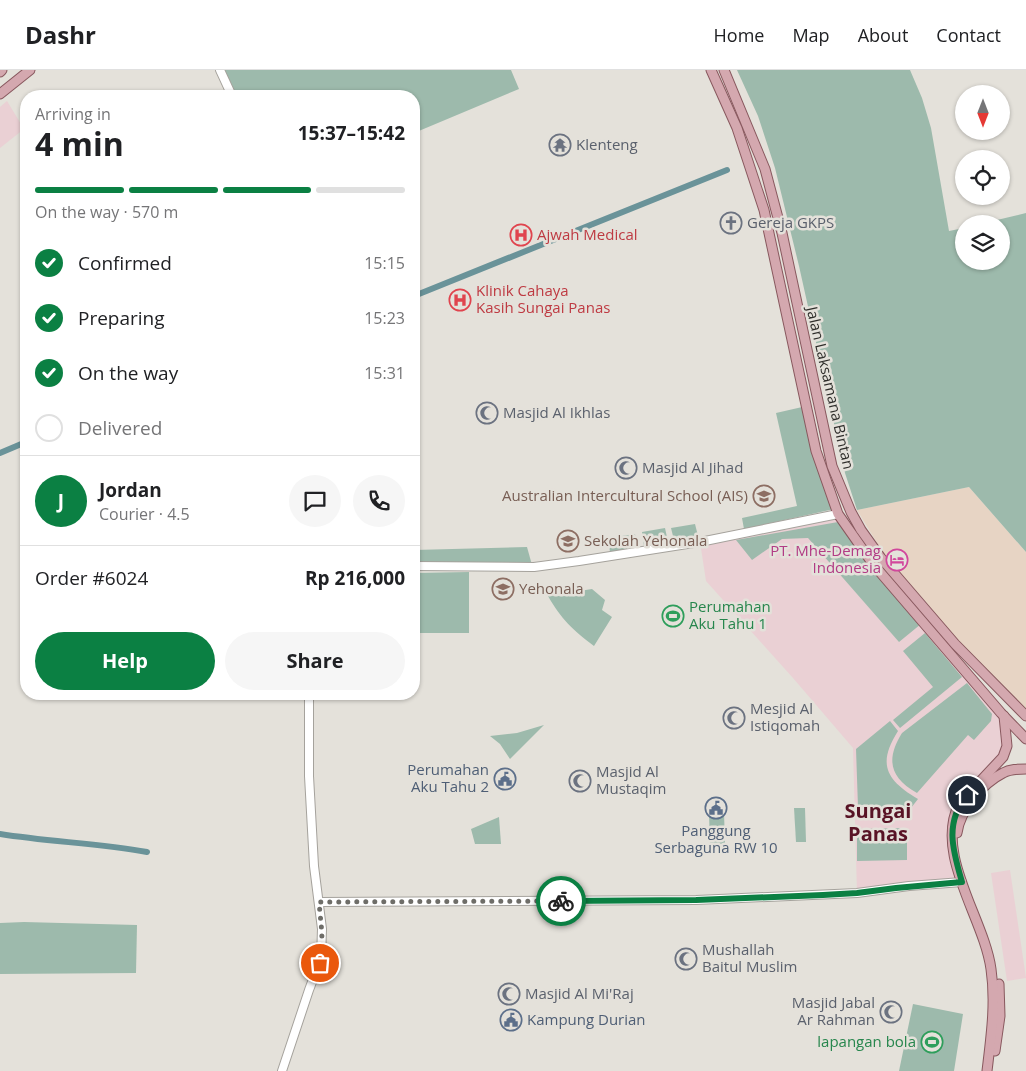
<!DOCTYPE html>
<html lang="en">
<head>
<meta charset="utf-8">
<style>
  :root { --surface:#fff; --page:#f6f6f6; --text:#202124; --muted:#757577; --line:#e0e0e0; --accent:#0b8043 }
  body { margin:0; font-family:"Open Sans",sans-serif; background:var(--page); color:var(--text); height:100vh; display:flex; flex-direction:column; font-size:19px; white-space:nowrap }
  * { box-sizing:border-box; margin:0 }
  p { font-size:16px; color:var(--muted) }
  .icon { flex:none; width:28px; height:28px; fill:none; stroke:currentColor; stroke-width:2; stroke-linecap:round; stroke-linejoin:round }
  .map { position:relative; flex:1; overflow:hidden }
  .drawer { position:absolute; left:20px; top:20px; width:400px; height:610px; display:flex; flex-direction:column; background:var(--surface); border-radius:20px; box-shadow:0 1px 4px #0004 }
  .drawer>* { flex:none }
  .needle { width:32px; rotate:180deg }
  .fabs { position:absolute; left:955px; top:15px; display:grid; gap:10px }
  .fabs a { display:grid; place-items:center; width:55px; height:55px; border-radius:50%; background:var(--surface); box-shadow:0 1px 4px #0004; font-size:25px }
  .pin { position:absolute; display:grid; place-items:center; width:42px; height:42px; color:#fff; margin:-21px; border:2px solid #fff; border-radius:50%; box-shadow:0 1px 5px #0007 }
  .courier { position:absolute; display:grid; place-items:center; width:50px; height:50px; margin:-25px; border:4px solid #0b8043; border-radius:50%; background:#fff; color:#222; box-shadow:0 1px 6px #0007 }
  .head em { font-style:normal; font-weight:700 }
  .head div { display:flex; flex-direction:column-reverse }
  .head { display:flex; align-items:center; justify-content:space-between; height:85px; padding:0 15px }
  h1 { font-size:32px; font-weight:700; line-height:38px }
  .bar { display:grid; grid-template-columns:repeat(4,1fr); gap:8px 5px; align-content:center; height:60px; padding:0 15px }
  .bar i { height:6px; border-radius:4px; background:var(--line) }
  .bar .selected { background:var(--accent) }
  .bar p { grid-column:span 4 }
  .line { display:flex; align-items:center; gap:12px; padding:0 15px; border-top:1px solid var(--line) }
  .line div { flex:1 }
  .round { display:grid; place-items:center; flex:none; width:52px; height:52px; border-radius:26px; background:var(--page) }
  ol { padding:0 15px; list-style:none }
  li { display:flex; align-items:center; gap:15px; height:55px }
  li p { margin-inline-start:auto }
  li .icon { padding:5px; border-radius:50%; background:var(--accent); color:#fff; stroke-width:4 }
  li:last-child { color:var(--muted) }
  li i { width:28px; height:28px; border:2px solid var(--line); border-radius:50% }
  .primary-button { display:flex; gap:10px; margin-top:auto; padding:10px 15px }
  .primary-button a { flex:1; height:58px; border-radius:30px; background:var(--accent); color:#fff; font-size:20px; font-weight:700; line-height:58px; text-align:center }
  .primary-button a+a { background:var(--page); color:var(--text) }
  header { display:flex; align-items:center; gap:30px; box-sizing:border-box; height:70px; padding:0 25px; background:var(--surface); border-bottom:1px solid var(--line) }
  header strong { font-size:24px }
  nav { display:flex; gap:28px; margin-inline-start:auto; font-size:18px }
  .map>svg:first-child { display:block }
  .commercial { fill:#ead0d4 }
  .industrial { fill:#e7d4c4 }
  .green { fill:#9dbaac }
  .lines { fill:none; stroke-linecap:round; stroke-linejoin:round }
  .canal { stroke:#6a9399; stroke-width:6 }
  .minor-casing { stroke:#a5a29c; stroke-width:10 }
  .major-casing { stroke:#88585e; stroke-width:11 }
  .minor { stroke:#fff; stroke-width:8 }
  .major { stroke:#d4a8af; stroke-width:9 }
  .done { stroke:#6e6d68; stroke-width:5; stroke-dasharray:0 9 }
  .route { stroke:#0b8043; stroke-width:6 }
  .labels { text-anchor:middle; stroke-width:5; stroke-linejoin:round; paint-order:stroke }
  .worship-label { font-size:15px; fill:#5b616d; stroke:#e4e1da; text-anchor:start }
  .health-label { font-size:15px; fill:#be3a42; stroke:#e4e1da; text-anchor:start }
  .street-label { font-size:15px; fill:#2f2e2b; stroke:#e4e1da }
  .education-label { font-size:15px; fill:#785e54; stroke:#e4e1da; text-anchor:start }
  .hotel-label { font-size:15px; fill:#b23c85; stroke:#e4e1da; text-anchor:end }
  .leisure-label { font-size:15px; fill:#27864d; stroke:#e4e1da; text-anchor:start }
  .service-label { font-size:15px; fill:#4e5e75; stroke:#e4e1da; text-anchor:end }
  .district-label { font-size:20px; font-weight:bold; fill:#581325; stroke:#e4e1da }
</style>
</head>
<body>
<header>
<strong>Dashr</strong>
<nav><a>Home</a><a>Map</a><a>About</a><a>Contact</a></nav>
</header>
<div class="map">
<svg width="1026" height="1001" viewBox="0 0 1026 1001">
  <rect width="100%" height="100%" fill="#e4e1da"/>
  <!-- commercial -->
  <g class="commercial">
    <path d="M7,31L24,59L0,78V37Z"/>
    <path d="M838,444L855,470L1004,646L1007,676L953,755L962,812L857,823L853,678L793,608L706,511L700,472Z"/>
    <path d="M1010,800L1026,908L1007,911L991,803Z"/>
  </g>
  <!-- industrial -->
  <path class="industrial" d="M969,417L1026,482V650L958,572L926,532L885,486L857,440Z"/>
  <!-- green -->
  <g class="green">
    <path d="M219,0H511L519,19L414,63V26H230Z"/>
    <path d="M737,0H910L922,28L931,58L949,161L964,158V191H1001V154H980L1026,143V482L969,417L857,440L845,403L799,196L775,98L758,46Z"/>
    <path d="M811,335L834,439L744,459L742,448L797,436L776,343Z"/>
    <path d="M838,452L921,554L899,572L808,468L782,469L752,490L736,470Z"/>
    <path d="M695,454L698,466L674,470L671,458Z"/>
    <path d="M665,458L668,472L644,476L642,462Z"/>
    <path d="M635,464L637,477L610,482L608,468Z"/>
    <path d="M527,477L532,495L414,496V480Z"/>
    <path d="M469,502V563H414V503Z"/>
    <path d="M592,519L605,530L602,540L612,547L594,576C573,560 561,549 548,526Z"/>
    <path d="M925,563L962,607L900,658L893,650L933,617L903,581Z"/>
    <path d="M967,613L992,644L991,651L974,670L968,665L917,723C889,707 886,689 902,663Z"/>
    <path d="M890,651L898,661C877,694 886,710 918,729L911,738L858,737L856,679Z"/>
    <path d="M544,655L510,689L500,674L490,666L517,663Z"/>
    <path d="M794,738H805L806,772H796Z"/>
    <path d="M724,743L725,774L710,775L709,744Z"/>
    <path d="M499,747L501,774H475L471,759Z"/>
    <path d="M907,758V790L857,791V759Z"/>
    <path d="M24,852L137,855L136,903L0,904V853Z"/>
    <path d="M913,934L963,944L954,1001H899Z"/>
  </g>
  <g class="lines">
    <!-- canal -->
    <g class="canal">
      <path d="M24,36L26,41"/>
      <path d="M414,226L727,100"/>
      <path d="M0,383L26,372"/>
      <path d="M0,764C49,772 99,773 147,782"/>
    </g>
    <!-- minor casing -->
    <g class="minor-casing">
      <g id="minor">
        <path d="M220,0L232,26"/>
        <path d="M414,496L534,497L579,491L700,472L838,444"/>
        <path d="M319,832L696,830L857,823L909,816L962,812"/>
        <path d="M282,1001L309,920L321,888L322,859L314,796L309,706V624"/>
      </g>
    </g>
    <!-- major casing -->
    <g class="major-casing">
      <g id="major">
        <path d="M711,0L737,58L764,140L816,381L838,444L873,494L1001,643L1026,669"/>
        <path d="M724,0L765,99L782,163L832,396L851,442L861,460L881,488L955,574L1026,646"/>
        <path d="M0,2L2,0"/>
        <path d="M0,24L30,0"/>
        <path d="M957,763C960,740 983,713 1003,703C1010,699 1018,699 1026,699"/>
        <path d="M995,981L1000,946L999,914"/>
        <path d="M987,1001C991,967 996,933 991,899C984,848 934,785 959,734L1003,687L1007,676L1004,646"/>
      </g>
    </g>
    <!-- minor -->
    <use href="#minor" class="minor"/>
    <!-- major -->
    <use href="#major" class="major"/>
  </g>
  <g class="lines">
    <!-- done -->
    <path class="done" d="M320,893L322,864L319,832L561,831"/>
    <!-- route -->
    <path class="route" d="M561,831L696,830L823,825L857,823L896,818L962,812C953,781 944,753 967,725"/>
  </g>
  <!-- icons -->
  <defs>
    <g id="temple-ring" transform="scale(1.125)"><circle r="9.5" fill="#e4e1da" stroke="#6b7280" stroke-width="1.5"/><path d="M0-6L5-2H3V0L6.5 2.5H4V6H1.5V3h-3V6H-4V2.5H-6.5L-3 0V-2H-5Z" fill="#6b7280"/></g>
    <g id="church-ring" transform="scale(1.125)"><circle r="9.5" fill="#e4e1da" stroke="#6b7280" stroke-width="1.5"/><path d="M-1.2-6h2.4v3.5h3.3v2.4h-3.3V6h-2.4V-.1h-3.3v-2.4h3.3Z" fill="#6b7280"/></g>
    <g id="hospital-ring" transform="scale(1.125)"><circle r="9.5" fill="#e4e1da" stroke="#e0444e" stroke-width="1.5"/><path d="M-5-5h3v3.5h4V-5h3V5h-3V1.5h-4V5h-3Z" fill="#e0444e"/></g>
    <g id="mosque-ring" transform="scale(1.125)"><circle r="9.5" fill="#e4e1da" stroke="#6b7280" stroke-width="1.5"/><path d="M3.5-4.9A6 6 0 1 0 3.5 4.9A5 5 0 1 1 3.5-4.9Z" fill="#6b7280"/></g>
    <g id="school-ring" transform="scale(1.125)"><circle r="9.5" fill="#e4e1da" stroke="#8d6e63" stroke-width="1.5"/><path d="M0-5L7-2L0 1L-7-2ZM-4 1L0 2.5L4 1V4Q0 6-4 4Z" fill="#8d6e63"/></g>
    <g id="hotel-ring" transform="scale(1.125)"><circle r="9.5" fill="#e4e1da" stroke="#d1479c" stroke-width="1.5"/><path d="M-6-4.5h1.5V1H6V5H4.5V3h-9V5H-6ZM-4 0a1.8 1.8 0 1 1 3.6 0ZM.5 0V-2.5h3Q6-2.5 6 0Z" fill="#d1479c"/></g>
    <g id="stadium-ring" transform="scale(1.125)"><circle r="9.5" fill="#e4e1da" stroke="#2e9e5b" stroke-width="1.5"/><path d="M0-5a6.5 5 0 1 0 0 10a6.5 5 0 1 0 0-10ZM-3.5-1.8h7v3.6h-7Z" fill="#2e9e5b"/></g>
    <g id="civic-ring" transform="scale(1.125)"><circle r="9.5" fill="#e4e1da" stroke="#5c6f8a" stroke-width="1.5"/><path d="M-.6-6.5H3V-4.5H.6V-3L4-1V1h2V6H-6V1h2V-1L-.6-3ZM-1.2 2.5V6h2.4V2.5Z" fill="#5c6f8a"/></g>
  </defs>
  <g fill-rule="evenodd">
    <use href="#temple-ring" x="560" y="75"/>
    <use href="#church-ring" x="731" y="153"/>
    <use href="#hospital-ring" x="521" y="165"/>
    <use href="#hospital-ring" x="460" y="230"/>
    <use href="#mosque-ring" x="487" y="343"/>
    <use href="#mosque-ring" x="626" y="398"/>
    <use href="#school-ring" x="764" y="426"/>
    <use href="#school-ring" x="568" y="471"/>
    <use href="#hotel-ring" x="897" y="490"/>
    <use href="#school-ring" x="503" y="519"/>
    <use href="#stadium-ring" x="673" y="546"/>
    <use href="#mosque-ring" x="734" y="648"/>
    <use href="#civic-ring" x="505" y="709"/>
    <use href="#mosque-ring" x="580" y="711"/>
    <use href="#civic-ring" x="716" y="738"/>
    <use href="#mosque-ring" x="686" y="889"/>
    <use href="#mosque-ring" x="509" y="924"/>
    <use href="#mosque-ring" x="891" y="942"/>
    <use href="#civic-ring" x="511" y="950"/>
    <use href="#stadium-ring" x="932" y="972"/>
  </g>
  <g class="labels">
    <!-- worship labels -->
    <g class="worship-label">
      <text x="576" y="80">Klenteng</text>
      <text x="747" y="158">Gereja GKPS</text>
      <text x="503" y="348">Masjid Al Ikhlas</text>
      <text x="642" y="403">Masjid Al Jihad</text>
      <text x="750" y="644">Mesjid Al<tspan x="750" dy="17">Istiqomah</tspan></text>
      <text x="596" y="707">Masjid Al<tspan x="596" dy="17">Mustaqim</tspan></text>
      <text x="702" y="885">Mushallah<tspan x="702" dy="17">Baitul Muslim</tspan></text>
      <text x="525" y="929">Masjid Al Mi'Raj</text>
      <text x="875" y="938" text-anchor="end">Masjid Jabal<tspan x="875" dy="17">Ar Rahman</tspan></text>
    </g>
    <!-- health labels -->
    <g class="health-label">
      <text x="537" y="170">Ajwah Medical</text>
      <text x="476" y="226">Klinik Cahaya<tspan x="476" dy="17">Kasih Sungai Panas</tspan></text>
    </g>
    <!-- street labels -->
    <g class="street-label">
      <text transform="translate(830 318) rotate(77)" y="5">Jalan Laksamana Bintan</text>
    </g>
    <!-- education labels -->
    <g class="education-label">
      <text x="748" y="431" text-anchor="end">Australian Intercultural School (AIS)</text>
      <text x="584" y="476">Sekolah Yehonala</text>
      <text x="519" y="524">Yehonala</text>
    </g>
    <!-- hotel labels -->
    <g class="hotel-label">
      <text x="881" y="486">PT. Mhe-Demag<tspan x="881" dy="17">Indonesia</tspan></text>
    </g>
    <!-- leisure labels -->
    <g class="leisure-label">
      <text x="689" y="542">Perumahan<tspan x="689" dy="17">Aku Tahu 1</tspan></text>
      <text x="916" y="977" text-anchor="end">lapangan bola</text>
    </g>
    <!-- service labels -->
    <g class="service-label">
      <text x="489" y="705">Perumahan<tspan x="489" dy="17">Aku Tahu 2</tspan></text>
      <text x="716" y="766" text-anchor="middle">Panggung<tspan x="716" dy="17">Serbaguna RW 10</tspan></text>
      <text x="527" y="955" text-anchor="start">Kampung Durian</text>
    </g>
    <!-- district labels -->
    <g class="district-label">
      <text x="878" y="748">Sungai<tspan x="878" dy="23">Panas</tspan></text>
    </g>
  </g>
</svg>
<div class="fabs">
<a><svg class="needle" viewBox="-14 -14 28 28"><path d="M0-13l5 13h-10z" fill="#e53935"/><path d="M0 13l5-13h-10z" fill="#757577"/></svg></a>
<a><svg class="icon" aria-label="locate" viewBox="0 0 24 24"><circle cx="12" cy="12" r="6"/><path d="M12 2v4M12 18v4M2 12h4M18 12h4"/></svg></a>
<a><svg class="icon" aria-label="layers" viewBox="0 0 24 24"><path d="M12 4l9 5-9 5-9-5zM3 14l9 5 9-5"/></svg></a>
</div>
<div class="pin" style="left:320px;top:893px;background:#ea580c"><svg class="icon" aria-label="bag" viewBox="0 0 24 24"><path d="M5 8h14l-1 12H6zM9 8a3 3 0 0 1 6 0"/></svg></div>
<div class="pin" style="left:967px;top:725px;background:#1f2937"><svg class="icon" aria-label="home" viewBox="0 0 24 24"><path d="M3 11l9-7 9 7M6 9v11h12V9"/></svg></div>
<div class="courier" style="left:561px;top:831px"><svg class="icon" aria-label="bike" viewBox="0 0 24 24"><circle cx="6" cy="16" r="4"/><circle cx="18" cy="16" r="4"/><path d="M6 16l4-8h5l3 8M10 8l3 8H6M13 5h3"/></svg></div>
<section class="drawer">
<div class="head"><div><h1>4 min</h1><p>Arriving in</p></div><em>15:37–15:42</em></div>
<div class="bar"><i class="selected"></i><i class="selected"></i><i class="selected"></i><i></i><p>On the way · 570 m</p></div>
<ol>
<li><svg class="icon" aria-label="check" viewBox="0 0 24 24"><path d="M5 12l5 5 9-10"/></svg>Confirmed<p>15:15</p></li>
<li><svg class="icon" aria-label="check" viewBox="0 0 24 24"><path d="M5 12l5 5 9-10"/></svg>Preparing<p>15:23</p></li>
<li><svg class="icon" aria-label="check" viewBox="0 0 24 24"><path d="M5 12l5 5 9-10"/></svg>On the way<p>15:31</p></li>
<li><i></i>Delivered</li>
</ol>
<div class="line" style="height:90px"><b class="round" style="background:var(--accent);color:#fff">J</b><div><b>Jordan</b><p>Courier · 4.5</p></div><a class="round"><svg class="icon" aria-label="chat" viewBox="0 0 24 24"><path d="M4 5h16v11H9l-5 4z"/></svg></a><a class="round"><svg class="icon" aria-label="phone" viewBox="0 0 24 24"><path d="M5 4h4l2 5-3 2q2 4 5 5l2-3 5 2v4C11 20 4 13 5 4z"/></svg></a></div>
<div class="line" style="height:65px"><div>Order #6024</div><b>Rp 216,000</b></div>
<div class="primary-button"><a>Help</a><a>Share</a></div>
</section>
</div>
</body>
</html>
